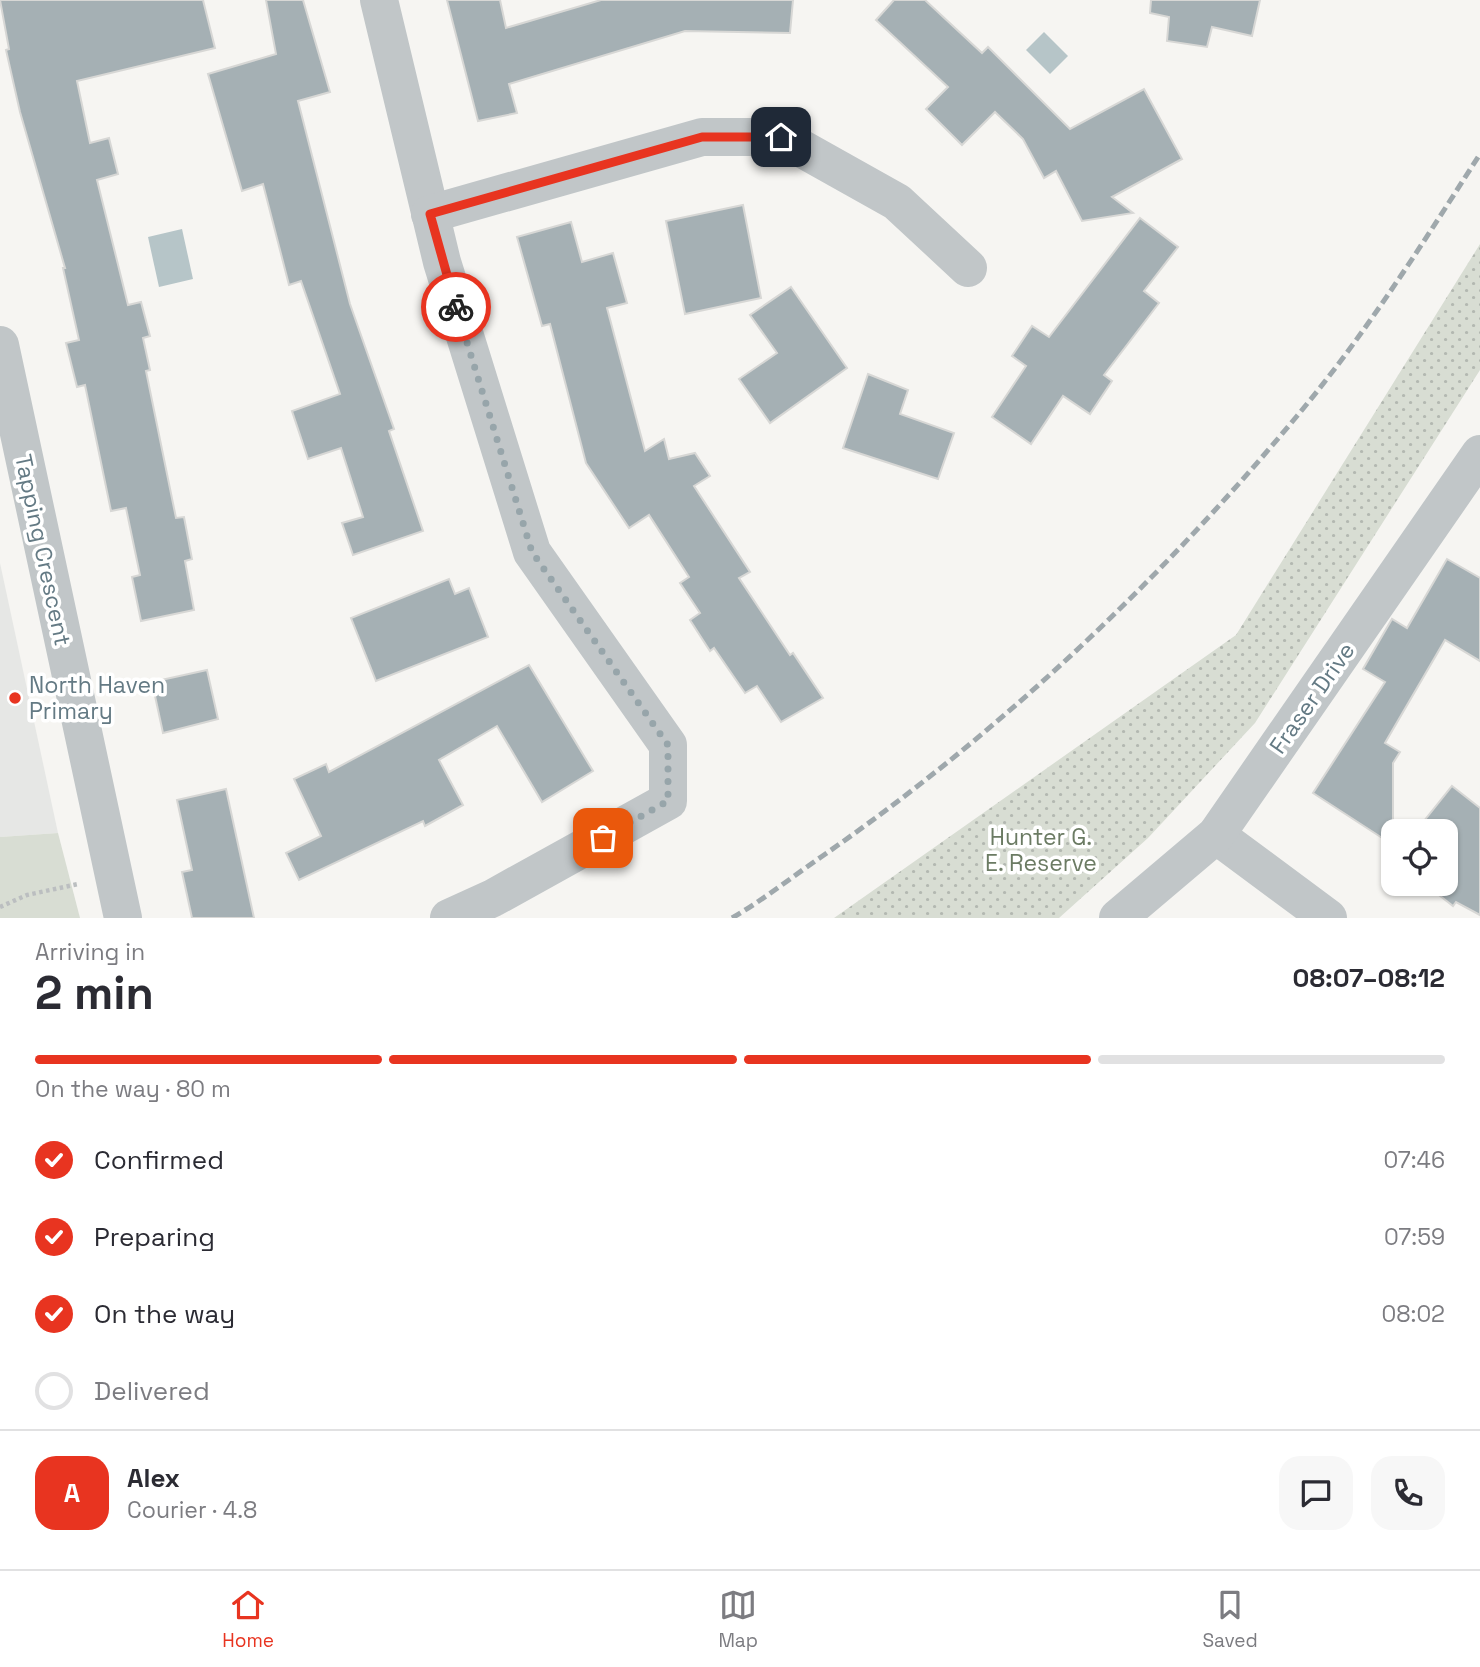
<!DOCTYPE html>
<html lang="en">
<head>
<meta charset="utf-8">
<style>
  :root { --surface:#fff; --page:#f7f7f7; --text:#2b2b33; --muted:#7c7c81; --line:#e1e1e2; --accent:#e83420 }
  body { margin:0; font-family:"Space Grotesk",sans-serif; background:var(--page); color:var(--text); height:100vh; display:flex; flex-direction:column; font-size:26px; white-space:nowrap }
  * { box-sizing:border-box; margin:0 }
  p { font-size:23px; color:var(--muted) }
  .icon { flex:none; width:38px; height:38px; fill:none; stroke:currentColor; stroke-width:2; stroke-linecap:round; stroke-linejoin:round }
  .map { position:relative; height:918px; overflow:hidden }
  .side { display:flex; flex-direction:column; background:var(--surface); flex:1 }
  .side>* { flex:none }
  .buttons { position:absolute; left:1381px; top:819px; display:grid; gap:14px }
  .buttons a { display:grid; place-items:center; width:77px; height:77px; border-radius:14px; background:var(--surface); box-shadow:0 2px 5px #0004; font-size:35px }
  .pin { position:absolute; display:grid; place-items:center; width:60px; height:60px; color:#fff; margin:-30px; border-radius:14px; box-shadow:0 4px 10px #0006 }
  .courier { position:absolute; display:grid; place-items:center; width:70px; height:70px; margin:-35px; border:5px solid #e83420; border-radius:50%; background:#fff; color:#222; box-shadow:0 2px 9px #0007 }
  .summary em { font-style:normal; font-weight:700 }
  .summary div { display:flex; flex-direction:column-reverse }
  .summary { display:flex; align-items:center; justify-content:space-between; height:119px; padding:0 35px }
  h1 { font-size:46px; font-weight:700; line-height:52px }
  .bar { display:grid; grid-template-columns:repeat(4,1fr); gap:10px 7px; align-content:center; height:84px; padding:0 35px }
  .bar i { height:9px; border-radius:5px; background:var(--line) }
  .bar .active { background:var(--accent) }
  .bar p { grid-column:span 4 }
  .line { display:flex; align-items:center; gap:18px; padding:0 35px; border-top:2px solid var(--line) }
  .line div { flex:1 }
  .round { display:grid; place-items:center; flex:none; width:74px; height:74px; border-radius:21px; background:var(--page) }
  ol { padding:0 35px; list-style:none }
  li { display:flex; align-items:center; gap:21px; height:77px }
  li p { margin-inline-start:auto }
  li .icon { padding:7px; border-radius:50%; background:var(--accent); color:#fff; stroke-width:4 }
  li:last-child { color:var(--muted) }
  li i { width:38px; height:38px; border:4px solid var(--line); border-radius:50% }
  .dock { display:flex; justify-content:space-around; align-items:center; height:98px; border-top:2px solid var(--line); background:var(--surface); font-size:19px; color:var(--muted) }
  .dock a { display:grid; justify-items:center; gap:4px }
  .dock .active { color:var(--accent) }
  .map>svg:first-child { display:block }
  .built { fill:#e6e7e5 }
  .grass { fill:#d8ddd3 }
  .park { fill:url(#park-dots) }
  .water { fill:#b6c5c8 }
  .building { fill:#a5b0b4; stroke:#d7d7d5; stroke-width:2 }
  .lines { fill:none; stroke-linecap:round; stroke-linejoin:round }
  .path { stroke:#bbbec0; stroke-width:4.5; stroke-dasharray:3.5 3.5; stroke-linecap:butt }
  .minor { stroke:#c1c6c8; stroke-width:38 }
  .rail { stroke:#9fa8ac; stroke-width:5; stroke-dasharray:10 5; stroke-linecap:butt }
  .done { stroke:#97a5aa; stroke-width:7; stroke-dasharray:0 12.6 }
  .route { stroke:#e83420; stroke-width:9 }
  .poi-dot { fill:#e83420; stroke:#fff; stroke-width:2.5 }
  .labels { text-anchor:middle; stroke-width:7; stroke-linejoin:round; paint-order:stroke }
  .street-label { font-size:23px; fill:#647a84; stroke:#fff }
  .poi-label { font-size:23px; fill:#647a84; stroke:#fff; text-anchor:start }
  .park-label { font-size:23px; fill:#6b7b63; stroke:#fff }
</style>
</head>
<body>
<div class="map">
<svg width="1480" height="918" viewBox="0 0 1480 918">
  <defs>
    <pattern id="park-dots" width="8" height="8" patternUnits="userSpaceOnUse" patternTransform="scale(1.75)"><rect width="8" height="8" fill="#d8ddd3"/><path d="M2 2h.1M6 6h.1" fill="none" stroke="#b3b8b1" stroke-width="1.8" stroke-linecap="round"/></pattern>
  </defs>
  <rect width="100%" height="100%" fill="#f6f5f2"/>
  <!-- built -->
  <path class="built" d="M0,563L58,833L0,837Z"/>
  <!-- grass -->
  <path class="grass" d="M58,833L80,918H0V837Z"/>
  <!-- park -->
  <path class="park" d="M1480,244V370L1255,723L1148,838L1059,918H834L1236,635Z"/>
  <!-- water -->
  <g class="water">
    <path d="M1044,32L1068,56L1050,74L1026,50Z"/>
    <path d="M182,229L193,279L159,287L148,237Z"/>
  </g>
  <!-- building -->
  <g class="building">
    <path d="M0,0H203L215,48L77,81L90,143L109,138L118,174L97,180L128,305L141,302L150,336L143,338L150,370L146,371L176,518L184,517L192,559L185,561L194,610L141,621L132,577L140,575L126,508L111,511L85,385L77,387L66,343L79,340L63,268H65L20,112L6,50L9,49Z"/>
    <path d="M266,0H303L330,92L298,101L350,304L394,429L389,431L423,531L353,555L342,523L363,517L341,448L308,459L292,411L340,394L301,281L289,285L263,184L242,191L208,74L276,54Z"/>
    <path d="M447,0H500L506,28L601,0H793L790,33L685,31L509,84L517,113L478,121Z"/>
    <path d="M894,0H925L982,53L988,47L1070,129L1144,89L1182,159L1112,197L1133,213L1082,221L1056,171L1044,178L1023,139L995,112L962,145L926,109L948,87L876,20Z"/>
    <path d="M1151,0H1260L1252,36L1212,27L1207,47L1167,41L1169,17L1150,13Z"/>
    <path d="M743,205L761,298L685,314L666,221Z"/>
    <path d="M1140,218L1178,247L1144,291L1159,303L1104,375L1112,381L1090,414L1063,396L1031,444L992,417L1026,366L1012,356L1032,326L1049,337Z"/>
    <path d="M571,222L582,262L613,253L627,303L607,308L645,451L664,439L669,459L695,453L710,476L694,486L750,572L739,578L790,655L793,653L823,698L781,722L757,686L745,693L714,648L710,651L690,620L700,613L680,583L689,577L649,515L629,528L586,463L550,324L542,326L517,237Z"/>
    <path d="M791,287L847,368L770,423L739,379L777,353L750,315Z"/>
    <path d="M868,374L908,390L900,414L954,433L938,479L843,448Z"/>
    <path d="M1447,559L1480,578V661L1445,640L1385,743L1400,752L1393,763V845L1313,793L1385,682L1363,669L1392,619L1407,628Z"/>
    <path d="M449,579L455,594L469,588L488,637L376,681L351,618Z"/>
    <path d="M529,665L593,771L542,802L497,726L439,760L463,805L425,826L423,821L299,880L286,853L321,836L294,779L326,764L329,772Z"/>
    <path d="M207,670L218,719L163,733L152,682Z"/>
    <path d="M1452,786L1480,808V915L1456,902L1453,906L1425,884H1446V831H1416Z"/>
    <path d="M226,789L254,918H192L182,872L192,870L177,800Z"/>
  </g>
  <g class="lines">
    <!-- path -->
    <path class="path" d="M0,907L27,895L78,884"/>
    <!-- minor -->
    <g class="minor">
      <path d="M379,0L442,262L532,552L668,745V801L493,898L449,918"/>
      <path d="M430,214L702,137H781L897,202L968,268"/>
      <path d="M0,345L123,918"/>
      <path d="M1216,835L1328,918"/>
      <path d="M1118,918L1216,835L1480,454"/>
    </g>
    <!-- rail -->
    <path class="rail" d="M732,918C763,900 792,877 821,857C1000,733 1158,583 1297,416C1365,335 1423,243 1480,154"/>
  </g>
  <g class="lines">
    <!-- done -->
    <path class="done" d="M456,307L532,552L668,745V801L603,838"/>
    <!-- route -->
    <path class="route" d="M456,307L430,214L702,137H781"/>
  </g>
  <!-- markers -->
  <circle class="poi-dot" cx="15" cy="698" r="7"/>
  <g class="labels">
    <!-- street labels -->
    <g class="street-label">
      <text transform="translate(43 550) rotate(78)" y="8">Tapping Crescent</text>
      <text transform="translate(1312 698) rotate(-55)" y="8">Fraser Drive</text>
    </g>
    <!-- poi labels -->
    <g class="poi-label">
      <text x="29" y="693">North Haven<tspan x="29" dy="26">Primary</tspan></text>
    </g>
    <!-- park labels -->
    <g class="park-label">
      <text x="1041" y="845">Hunter G.<tspan x="1041" dy="26">E. Reserve</tspan></text>
    </g>
  </g>
</svg>
<div class="buttons">
<a><svg class="icon" aria-label="locate" viewBox="0 0 24 24"><circle cx="12" cy="12" r="6"/><path d="M12 2v4M12 18v4M2 12h4M18 12h4"/></svg></a>
</div>
<div class="pin" style="left:603px;top:838px;background:#ea580c"><svg class="icon" aria-label="bag" viewBox="0 0 24 24"><path d="M5 8h14l-1 12H6zM9 8a3 3 0 0 1 6 0"/></svg></div>
<div class="pin" style="left:781px;top:137px;background:#1f2937"><svg class="icon" aria-label="home" viewBox="0 0 24 24"><path d="M3 11l9-7 9 7M6 9v11h12V9"/></svg></div>
<div class="courier" style="left:456px;top:307px"><svg class="icon" aria-label="bike" viewBox="0 0 24 24"><circle cx="6" cy="16" r="4"/><circle cx="18" cy="16" r="4"/><path d="M6 16l4-8h5l3 8M10 8l3 8H6M13 5h3"/></svg></div>
</div>
<section class="side">
<div class="summary"><div><h1>2 min</h1><p>Arriving in</p></div><em>08:07–08:12</em></div>
<div class="bar"><i class="active"></i><i class="active"></i><i class="active"></i><i></i><p>On the way · 80 m</p></div>
<ol>
<li><svg class="icon" aria-label="check" viewBox="0 0 24 24"><path d="M5 12l5 5 9-10"/></svg>Confirmed<p>07:46</p></li>
<li><svg class="icon" aria-label="check" viewBox="0 0 24 24"><path d="M5 12l5 5 9-10"/></svg>Preparing<p>07:59</p></li>
<li><svg class="icon" aria-label="check" viewBox="0 0 24 24"><path d="M5 12l5 5 9-10"/></svg>On the way<p>08:02</p></li>
<li><i></i>Delivered</li>
</ol>
<div class="line" style="height:126px"><b class="round" style="background:var(--accent);color:#fff">A</b><div><b>Alex</b><p>Courier · 4.8</p></div><a class="round"><svg class="icon" aria-label="chat" viewBox="0 0 24 24"><path d="M4 5h16v11H9l-5 4z"/></svg></a><a class="round"><svg class="icon" aria-label="phone" viewBox="0 0 24 24"><path d="M5 4h4l2 5-3 2q2 4 5 5l2-3 5 2v4C11 20 4 13 5 4z"/></svg></a></div>
</section>
<nav class="dock">
<a class="active"><svg class="icon" aria-label="home" viewBox="0 0 24 24"><path d="M3 11l9-7 9 7M6 9v11h12V9"/></svg>Home</a>
<a><svg class="icon" aria-label="map" viewBox="0 0 24 24"><path d="M3 6l6-2 6 2 6-2v14l-6 2-6-2-6 2zM9 4v14M15 6v14"/></svg>Map</a>
<a><svg class="icon" aria-label="saved" viewBox="0 0 24 24"><path d="M7 4h10v16l-5-4-5 4z"/></svg>Saved</a>
</nav>
</body>
</html>
